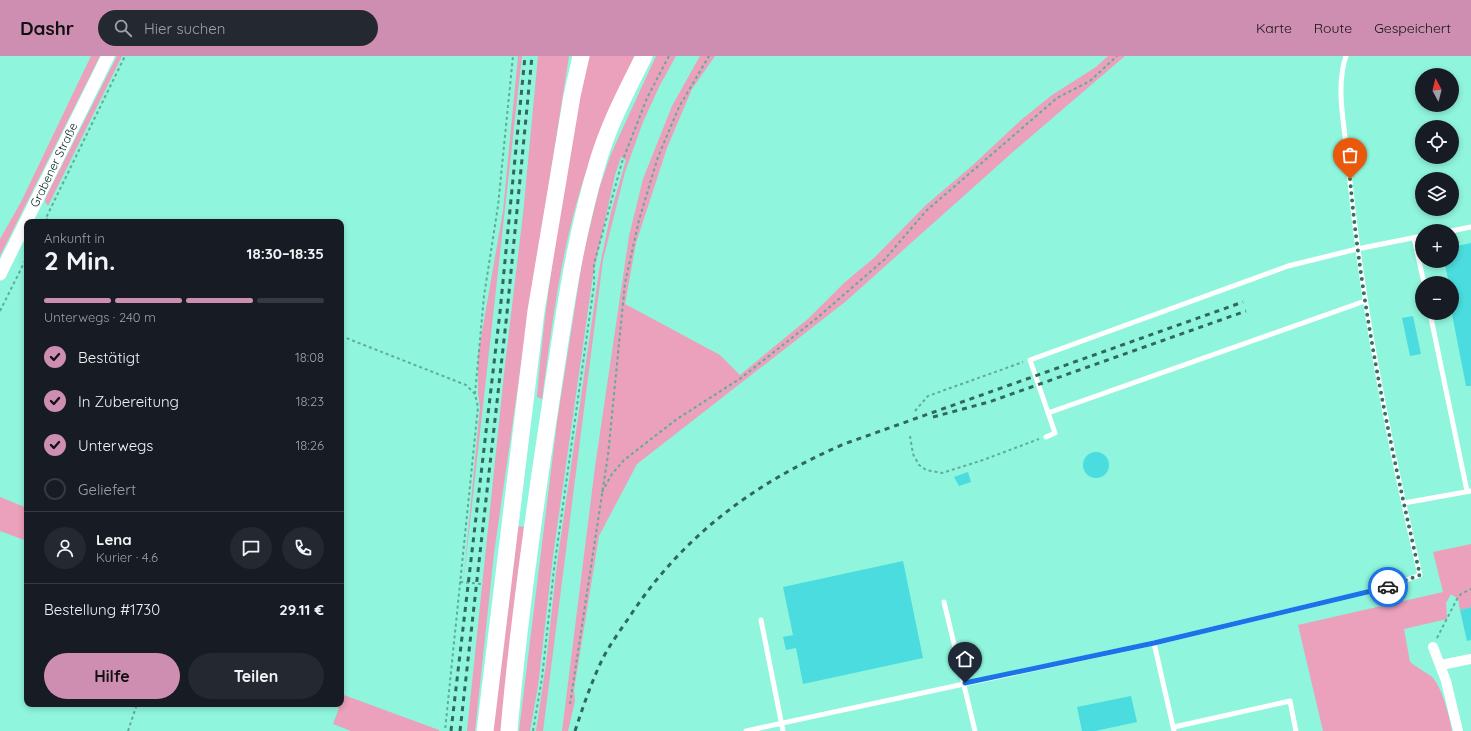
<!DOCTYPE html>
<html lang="de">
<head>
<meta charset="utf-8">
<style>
  :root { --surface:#171b24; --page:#242831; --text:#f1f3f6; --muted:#9ea1a6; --line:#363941; --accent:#cd8eb1 }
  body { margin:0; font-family:Quicksand,sans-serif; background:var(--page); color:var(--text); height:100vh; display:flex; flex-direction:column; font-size:15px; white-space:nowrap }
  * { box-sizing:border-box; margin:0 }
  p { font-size:13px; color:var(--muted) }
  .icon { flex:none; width:22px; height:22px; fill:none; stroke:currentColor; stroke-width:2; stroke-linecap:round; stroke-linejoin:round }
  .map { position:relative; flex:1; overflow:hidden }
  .drawer { position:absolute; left:24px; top:163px; width:320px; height:488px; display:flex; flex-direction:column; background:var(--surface); border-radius:8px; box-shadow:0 2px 6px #0003 }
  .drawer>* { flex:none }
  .needle { width:26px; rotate:353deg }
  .tools { position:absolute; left:1415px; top:12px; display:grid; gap:8px }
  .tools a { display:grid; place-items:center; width:44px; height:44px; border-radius:50%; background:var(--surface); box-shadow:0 2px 6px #0003; font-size:20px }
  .pin { position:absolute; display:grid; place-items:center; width:34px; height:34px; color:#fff; margin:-41px -17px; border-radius:50% 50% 50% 0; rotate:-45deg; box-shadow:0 0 4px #0007 }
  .pin .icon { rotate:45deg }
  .courier { position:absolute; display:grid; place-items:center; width:40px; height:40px; margin:-20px; border:3px solid #1a73e8; border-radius:50%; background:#fff; color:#222; box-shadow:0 1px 5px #0007 }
  .head em { font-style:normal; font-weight:700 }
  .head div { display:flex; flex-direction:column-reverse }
  .head { display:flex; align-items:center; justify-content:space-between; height:68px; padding:0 20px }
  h1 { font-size:26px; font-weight:700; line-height:30px }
  .bar { display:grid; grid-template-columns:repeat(4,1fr); gap:6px 4px; align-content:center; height:48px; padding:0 20px }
  .bar i { height:5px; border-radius:3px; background:var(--line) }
  .bar .on { background:var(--accent) }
  .bar p { grid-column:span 4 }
  .line { display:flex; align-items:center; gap:10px; padding:0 20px; border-top:1px solid var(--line) }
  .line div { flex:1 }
  .round { display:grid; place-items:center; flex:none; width:42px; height:42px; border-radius:21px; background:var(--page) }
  ol { padding:0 20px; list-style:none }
  li { display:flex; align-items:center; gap:12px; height:44px }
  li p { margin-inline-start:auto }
  li .icon { padding:4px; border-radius:50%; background:var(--accent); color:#111; stroke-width:4 }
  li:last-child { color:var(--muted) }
  li i { width:22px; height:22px; border:2px solid var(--line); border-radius:50% }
  .action { display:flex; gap:8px; margin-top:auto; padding:8px 20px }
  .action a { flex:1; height:46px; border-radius:24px; background:var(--accent); color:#111; font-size:16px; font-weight:700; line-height:46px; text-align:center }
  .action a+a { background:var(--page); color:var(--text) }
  header { display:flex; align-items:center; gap:24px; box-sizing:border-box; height:56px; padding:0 20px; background:var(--accent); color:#111 }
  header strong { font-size:19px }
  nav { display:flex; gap:22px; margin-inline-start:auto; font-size:14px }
  .search { width:280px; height:36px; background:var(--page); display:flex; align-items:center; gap:10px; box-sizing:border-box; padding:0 14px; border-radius:22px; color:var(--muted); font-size:15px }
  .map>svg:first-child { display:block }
  .green { fill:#eba0bb }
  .building { fill:#4adcde }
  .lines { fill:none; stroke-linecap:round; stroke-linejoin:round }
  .path { stroke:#5eac99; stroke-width:2; stroke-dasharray:3 3; stroke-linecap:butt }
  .service { stroke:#fff; stroke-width:5 }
  .minor { stroke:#fff; stroke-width:10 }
  .tertiary { stroke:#fff; stroke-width:13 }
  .trunk { stroke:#fff; stroke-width:17 }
  .rail { stroke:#31685c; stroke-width:3; stroke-dasharray:5 5; stroke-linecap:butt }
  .done { stroke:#377063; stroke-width:4; stroke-dasharray:0 7.2 }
  .route { stroke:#1a73e8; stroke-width:5 }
  .labels { text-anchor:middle; stroke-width:3.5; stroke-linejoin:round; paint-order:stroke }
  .street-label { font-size:12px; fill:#072922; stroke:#fff }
</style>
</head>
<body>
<header>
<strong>Dashr</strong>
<div class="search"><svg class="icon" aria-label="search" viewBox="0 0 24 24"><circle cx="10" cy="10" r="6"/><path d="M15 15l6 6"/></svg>Hier suchen</div>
<nav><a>Karte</a><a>Route</a><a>Gespeichert</a></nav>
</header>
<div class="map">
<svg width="1471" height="675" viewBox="0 0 1471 675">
  <rect width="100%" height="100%" fill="#8ff5dc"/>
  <!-- green -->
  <g class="green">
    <path d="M91,0H100L0,200V183L21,146Z"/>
    <path d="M117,0H122L48,150L45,146L46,141Z"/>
    <path d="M518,0H522L463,529L480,351L478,338V299L503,155Z"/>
    <path d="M538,0H569L524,288L494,497L475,675H467L505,309L523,158Z"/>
    <path d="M587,0H635C621,32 605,64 593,97C563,175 553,261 542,343L537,341C546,227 567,113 587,0Z"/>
    <path d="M656,0H676L660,29L643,66L625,116L603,204L543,675H536L546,608L557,508L600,209L611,156L626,104L621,101L615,119L593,219L553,500L538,630L530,675H519L557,366L583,199L599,133L611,98Z"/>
    <path d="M700,0H715L692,33L667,92L636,187L625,248L720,299L740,319L809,262L845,226L874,202L926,149L973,109L1021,64L1052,39L1096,11L1108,0H1125L1014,95L845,246L637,408L599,480L574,634L575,645L568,675H562L595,411L629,180L643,123L672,50Z"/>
    <path d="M0,441L27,452V485L0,475Z"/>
    <path d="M518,470L524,471L503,675H493Z"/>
    <path d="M1471,488V551L1460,554L1458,543L1451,538L1446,547L1447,563L1404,573L1410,606C1416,611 1424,615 1431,620C1442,630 1449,660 1452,675H1323L1298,569L1443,536L1433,496Z"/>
    <path d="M341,638L439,674V675H351L333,668L339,652L331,648H341Z"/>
  </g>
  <!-- building -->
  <g class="building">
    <path d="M1471,187V330H1466L1452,258V227H1449L1444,205H1452V191Z"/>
    <path d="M1413,260L1421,298L1410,300L1402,262Z"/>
    <circle cx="1096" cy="409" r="13"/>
    <path d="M968,416L971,426L959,430L954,421Z"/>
    <path d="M903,505L923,602L803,628L796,592L786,594L783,581L793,579L783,531Z"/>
    <path d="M1471,551V584L1467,585L1460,554Z"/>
    <path d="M1131,640L1137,666L1095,675H1082L1077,651Z"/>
  </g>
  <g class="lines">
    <!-- path -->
    <g class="path">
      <path d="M46,163L54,166"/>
      <path d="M44,166L125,0"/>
      <path d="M0,255L27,201"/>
      <path d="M341,280L466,329L475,338L478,351L445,675"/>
      <path d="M475,338L484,240L498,150L513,0"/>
      <path d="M915,355L928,340L1023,306"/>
      <path d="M910,380L913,398L919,409L926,414L942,417L983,404L1039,383"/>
      <path d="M602,436L612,418L624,404L677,363L741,322L817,262L885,203L926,155L1057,42L1090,25L1117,0"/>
      <path d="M460,526L482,528"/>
      <path d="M1437,582L1457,543L1461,538L1471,533"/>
      <path d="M570,648L608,399L625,227L639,164L658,101L679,51L709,0"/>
      <path d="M128,675L137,648"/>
      <path d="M533,675L542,622L554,513L594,229V208L622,106L647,42L669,0"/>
    </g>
    <!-- service -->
    <g class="service">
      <path d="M1451,175L1471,171"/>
      <path d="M1414,182L1424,227"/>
      <path d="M1430,257L1467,435"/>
      <path d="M1048,357L1365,245"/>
      <path d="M1046,381L1055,377L1030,304L1288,210L1357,193L1422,180"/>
      <path d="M1404,447L1471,435"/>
      <path d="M944,546L975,675"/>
      <path d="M761,564L783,675"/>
      <path d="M1154,587L1174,675"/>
      <path d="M1174,671L1290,645L1296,675"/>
      <path d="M746,675L1154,587L1384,532L1420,519C1388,382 1361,245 1348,105C1345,72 1335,32 1346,0"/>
    </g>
    <!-- minor -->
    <g class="minor">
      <path d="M1433,591L1446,625L1458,675"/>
      <path d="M1441,609L1471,603"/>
    </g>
    <!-- tertiary -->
    <path class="tertiary" d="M0,218L108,0"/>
    <!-- trunk -->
    <g class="trunk">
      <path d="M485,675L536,255L572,40L581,0"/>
      <path d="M509,675C518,569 533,463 549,358C562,273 573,187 598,105C609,68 627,34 644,0"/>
    </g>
    <!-- rail -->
    <g class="rail">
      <path d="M933,361L989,346L1246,255"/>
      <path d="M451,675L500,256L525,0"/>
      <path d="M460,675L507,257L532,0"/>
      <path d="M575,675C583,651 591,627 602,604C609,590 619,576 628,563C682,480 754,427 844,388L1243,246"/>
    </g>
  </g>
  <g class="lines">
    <!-- done -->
    <path class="done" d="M1350,123C1362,257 1390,388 1420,519L1388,531"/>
    <!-- route -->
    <path class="route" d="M965,627L1154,587L1388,531"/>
  </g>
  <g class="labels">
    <!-- street labels -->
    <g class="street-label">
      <text transform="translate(54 109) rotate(-64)" y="4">Grabener Straße</text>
    </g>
  </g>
</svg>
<div class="tools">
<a><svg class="needle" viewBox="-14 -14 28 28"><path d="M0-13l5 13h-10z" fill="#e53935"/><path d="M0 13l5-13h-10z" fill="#9ea1a6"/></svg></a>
<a><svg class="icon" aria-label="locate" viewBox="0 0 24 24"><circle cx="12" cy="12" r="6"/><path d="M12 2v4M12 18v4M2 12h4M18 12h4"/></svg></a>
<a><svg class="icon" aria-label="layers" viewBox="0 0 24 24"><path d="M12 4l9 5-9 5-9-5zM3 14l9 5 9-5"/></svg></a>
<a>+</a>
<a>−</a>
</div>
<div class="pin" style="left:1350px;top:123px;background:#ea580c"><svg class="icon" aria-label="bag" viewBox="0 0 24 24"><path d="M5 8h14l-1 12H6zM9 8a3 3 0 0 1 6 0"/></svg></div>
<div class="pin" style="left:965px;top:627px;background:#1f2937"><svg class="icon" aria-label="home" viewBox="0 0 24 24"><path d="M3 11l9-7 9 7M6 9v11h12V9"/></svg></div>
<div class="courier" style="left:1388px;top:531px"><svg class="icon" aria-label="car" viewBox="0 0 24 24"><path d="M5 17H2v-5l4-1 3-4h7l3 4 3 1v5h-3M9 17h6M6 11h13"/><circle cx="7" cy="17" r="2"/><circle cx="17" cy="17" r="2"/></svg></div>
<section class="drawer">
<div class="head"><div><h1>2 Min.</h1><p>Ankunft in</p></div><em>18:30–18:35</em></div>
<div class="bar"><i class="on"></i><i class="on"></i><i class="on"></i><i></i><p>Unterwegs · 240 m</p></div>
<ol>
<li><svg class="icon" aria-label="check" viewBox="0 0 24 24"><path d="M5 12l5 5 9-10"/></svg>Bestätigt<p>18:08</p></li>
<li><svg class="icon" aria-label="check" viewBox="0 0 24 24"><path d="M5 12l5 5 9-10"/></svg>In Zubereitung<p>18:23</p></li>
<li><svg class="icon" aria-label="check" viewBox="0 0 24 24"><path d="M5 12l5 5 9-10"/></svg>Unterwegs<p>18:26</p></li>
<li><i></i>Geliefert</li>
</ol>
<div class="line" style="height:72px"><a class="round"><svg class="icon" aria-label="person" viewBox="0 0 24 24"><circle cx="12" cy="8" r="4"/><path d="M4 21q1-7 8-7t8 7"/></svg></a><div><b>Lena</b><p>Kurier · 4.6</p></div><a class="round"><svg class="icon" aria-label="chat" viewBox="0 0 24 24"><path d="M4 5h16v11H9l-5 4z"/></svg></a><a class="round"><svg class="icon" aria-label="phone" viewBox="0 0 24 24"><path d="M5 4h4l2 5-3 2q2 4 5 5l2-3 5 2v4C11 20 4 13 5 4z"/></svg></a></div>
<div class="line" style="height:52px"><div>Bestellung #1730</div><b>29.11 €</b></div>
<div class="action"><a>Hilfe</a><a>Teilen</a></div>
</section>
</div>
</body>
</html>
